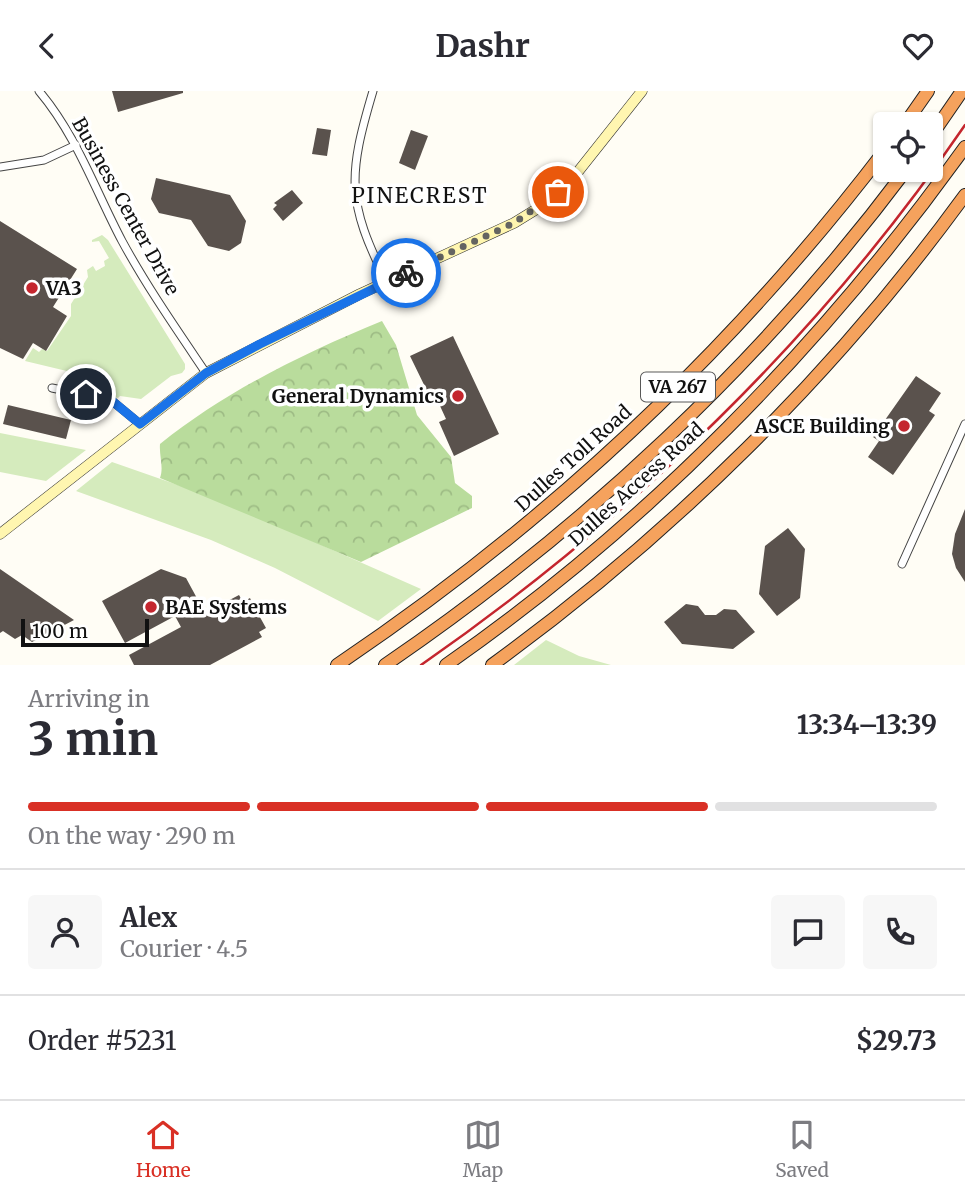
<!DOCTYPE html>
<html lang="en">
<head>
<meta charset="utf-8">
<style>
  :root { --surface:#fff; --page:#f7f7f7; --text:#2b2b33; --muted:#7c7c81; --line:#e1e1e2; --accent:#d93025 }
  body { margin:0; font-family:Merriweather,serif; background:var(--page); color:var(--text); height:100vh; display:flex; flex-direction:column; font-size:26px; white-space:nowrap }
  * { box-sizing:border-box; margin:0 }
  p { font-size:23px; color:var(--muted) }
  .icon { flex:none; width:38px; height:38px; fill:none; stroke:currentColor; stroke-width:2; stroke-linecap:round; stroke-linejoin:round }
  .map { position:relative; height:574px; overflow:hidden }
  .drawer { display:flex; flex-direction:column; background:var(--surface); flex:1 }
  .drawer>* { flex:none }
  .fabs { position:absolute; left:873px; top:21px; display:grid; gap:14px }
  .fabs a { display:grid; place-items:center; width:70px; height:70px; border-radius:7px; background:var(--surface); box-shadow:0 2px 5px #0004; font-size:35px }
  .scale { position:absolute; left:21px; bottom:18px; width:128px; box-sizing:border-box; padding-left:7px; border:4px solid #111; border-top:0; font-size:19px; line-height:24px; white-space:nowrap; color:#111; -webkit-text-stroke:5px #fff; paint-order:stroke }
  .pin { position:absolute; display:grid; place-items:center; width:60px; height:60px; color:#fff; margin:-30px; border:4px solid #fff; border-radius:50%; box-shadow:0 2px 7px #0007 }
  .courier { position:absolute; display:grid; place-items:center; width:70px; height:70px; margin:-35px; border:5px solid #1a73e8; border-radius:50%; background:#fff; color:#222; box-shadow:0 2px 9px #0007 }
  .overview em { font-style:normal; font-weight:700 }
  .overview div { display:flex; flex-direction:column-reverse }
  .overview { display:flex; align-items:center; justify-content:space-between; height:119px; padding:0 28px }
  h1 { font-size:46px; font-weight:700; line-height:52px }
  .bar { display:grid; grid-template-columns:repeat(4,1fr); gap:10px 7px; align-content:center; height:84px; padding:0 28px }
  .bar i { height:9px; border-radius:5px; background:var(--line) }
  .bar .active { background:var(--accent) }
  .bar p { grid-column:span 4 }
  .line { display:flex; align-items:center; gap:18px; padding:0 28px; border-top:2px solid var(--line) }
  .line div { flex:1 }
  .round { display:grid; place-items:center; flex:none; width:74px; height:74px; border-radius:7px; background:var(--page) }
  header { display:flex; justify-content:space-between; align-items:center; height:91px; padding:0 28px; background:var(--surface); font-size:32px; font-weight:700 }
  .dock { display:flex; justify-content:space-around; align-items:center; height:98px; border-top:2px solid var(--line); background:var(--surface); font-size:19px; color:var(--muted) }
  .dock a { display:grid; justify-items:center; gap:4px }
  .dock .active { color:var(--accent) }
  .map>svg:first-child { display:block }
  .grass { fill:#d5ebbd }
  .forest { fill:url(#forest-crowns) }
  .building { fill:#5a524d }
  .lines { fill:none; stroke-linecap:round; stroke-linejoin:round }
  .minor-casing { stroke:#444; stroke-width:9 }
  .secondary-casing { stroke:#333; stroke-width:11 }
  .motorway-casing { stroke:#222; stroke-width:14 }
  .minor { stroke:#fff; stroke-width:7 }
  .secondary { stroke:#fff6b0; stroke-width:10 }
  .motorway { stroke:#f5a25d; stroke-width:12 }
  .rail { stroke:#c4262e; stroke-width:2.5 }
  .done { stroke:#646461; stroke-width:7; stroke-dasharray:0 12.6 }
  .route { stroke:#1a73e8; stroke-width:9 }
  .poi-dot { fill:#c4262e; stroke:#fff; stroke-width:2.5 }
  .labels { text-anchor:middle; stroke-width:7; stroke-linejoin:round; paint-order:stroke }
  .shield { fill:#fff; stroke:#585858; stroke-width:2 }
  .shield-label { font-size:18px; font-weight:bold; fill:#111 }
  .street-label { font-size:19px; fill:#111; stroke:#fff }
  .poi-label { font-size:19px; font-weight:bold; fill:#111; stroke:#fff; text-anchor:start }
  .neighbourhood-label { font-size:21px; letter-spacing:2px; fill:#111; stroke:#fff }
</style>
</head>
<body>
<header><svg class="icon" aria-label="back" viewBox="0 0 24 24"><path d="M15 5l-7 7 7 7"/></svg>Dashr<svg class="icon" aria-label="heart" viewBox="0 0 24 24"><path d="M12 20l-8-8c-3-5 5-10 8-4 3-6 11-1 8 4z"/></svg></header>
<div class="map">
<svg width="965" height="574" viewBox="0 0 965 574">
  <defs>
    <pattern id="forest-crowns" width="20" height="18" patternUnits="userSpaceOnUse" patternTransform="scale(1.75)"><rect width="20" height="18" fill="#b9dc9c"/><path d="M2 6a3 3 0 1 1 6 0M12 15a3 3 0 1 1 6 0" fill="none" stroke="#9ebc85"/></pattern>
  </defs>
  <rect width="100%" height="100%" fill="#fffdf5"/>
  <!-- grass -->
  <g class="grass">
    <path d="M102,144L108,149L185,273V278L182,282L171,285L141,308L120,305L118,307L94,299L96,287L25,270L33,257L39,261L42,258L47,260L71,225V213L88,186L87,179L93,175L96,180L105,175L104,170L109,167L99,150L92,151V149Z"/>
    <path d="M0,342L86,359L46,390L0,381Z"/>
    <path d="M112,371L215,407L421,498L378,530L275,477L211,449L76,400Z"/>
    <path d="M546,549L579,565L611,574H514Z"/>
  </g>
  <!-- forest -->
  <path class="forest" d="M382,230L396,254L417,324L451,366L455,392L472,405V417L361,471L160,387C164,376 159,365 160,353C226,300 304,262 382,230Z"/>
  <!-- building -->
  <g class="building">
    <path d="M112,0H183V2L118,21Z"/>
    <path d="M317,37L331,39L327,65L312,63Z"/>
    <path d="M411,39L428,45L415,79L399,72Z"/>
    <path d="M156,87L230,104L246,130L241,152L229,160L208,155L191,129L159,122L151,108Z"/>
    <path d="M292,99L303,112L283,130L273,118L277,114L274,112Z"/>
    <path d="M0,130L77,178L53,216L67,225L46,260L33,252L23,268L0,257Z"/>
    <path d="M453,245L499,343L454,365L439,331L446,328L435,304L430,306L410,265Z"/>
    <path d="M916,285L941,302L929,320L935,324L893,384L868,366L879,350L873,346Z"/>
    <path d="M8,314L71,329L66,348L3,333Z"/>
    <path d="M965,418V491L956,477L952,463L955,443Z"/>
    <path d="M788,437L805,458L800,507L777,525L759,503L765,455Z"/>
    <path d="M0,478L74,529L32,551L22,544L15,548L3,540L0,542Z"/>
    <path d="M161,478L186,487L205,522L239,504L243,511L250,507L252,512L255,510L259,517L256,519L266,537L259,541L262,546L210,574H134L129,564L181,536L175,525L125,552L102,510Z"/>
    <path d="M686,513L698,515L705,524H716L724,518L736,519L755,541L733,558L682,553L664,531Z"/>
  </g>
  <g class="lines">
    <!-- minor casing -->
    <g class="minor-casing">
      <g id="minor">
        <path d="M39,0C77,45 95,99 122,150C147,196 177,239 206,282"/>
        <path d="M373,0C348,84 346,111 387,191"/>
        <path d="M0,76L44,69L76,54"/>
        <path d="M52,297L111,309L140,333"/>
        <path d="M902,473L965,333"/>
      </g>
    </g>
    <!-- secondary casing -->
    <g class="secondary-casing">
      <path id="secondary" d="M0,443L206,282L360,203L514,132L540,116L569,92L642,0"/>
    </g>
    <!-- motorway casing -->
    <g class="motorway-casing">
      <g id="motorway">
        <path d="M905,33L928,0"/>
        <path d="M931,45L962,0"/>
        <path d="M337,574C547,433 732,260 886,58"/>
        <path d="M385,574C583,439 762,271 906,79"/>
        <path d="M446,574C646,435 823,254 965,56"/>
        <path d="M492,574C671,444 834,284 965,104"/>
      </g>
    </g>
    <!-- minor -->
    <use href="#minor" class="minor"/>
    <!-- secondary -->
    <use href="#secondary" class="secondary"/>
    <!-- motorway -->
    <use href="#motorway" class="motorway"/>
    <!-- rail -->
    <path class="rail" d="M421,574C631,428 820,246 965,34"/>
  </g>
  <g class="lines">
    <!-- done -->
    <path class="done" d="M406,182L514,132L558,101"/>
    <!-- route -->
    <path class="route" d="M86,303L111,309L140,333L206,282L260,253L406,182"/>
  </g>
  <!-- markers -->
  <g class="poi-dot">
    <circle cx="32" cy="197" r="7"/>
    <circle cx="458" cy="305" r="7"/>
    <circle cx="904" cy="335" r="7"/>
    <circle cx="151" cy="516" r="7"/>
  </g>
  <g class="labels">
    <!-- shield labels -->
    <rect class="shield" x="641" y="281.5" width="74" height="29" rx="5"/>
    <g class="shield-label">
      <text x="678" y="302">VA 267</text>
    </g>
    <!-- street labels -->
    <g class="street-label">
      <text transform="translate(126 115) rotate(61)" y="7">Business Center Drive</text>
      <text transform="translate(573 367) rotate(-42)" y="7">Dulles Toll Road</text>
      <text transform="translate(636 393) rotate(-42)" y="7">Dulles Access Road</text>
    </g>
    <!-- poi labels -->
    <g class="poi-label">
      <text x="46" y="204">VA3</text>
      <text x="444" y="312" text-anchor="end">General Dynamics</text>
      <text x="890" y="342" text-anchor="end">ASCE Building</text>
      <text x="165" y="523">BAE Systems</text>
    </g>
    <!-- neighbourhood labels -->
    <g class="neighbourhood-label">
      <text x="420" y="112">PINECREST</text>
    </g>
  </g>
</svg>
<div class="fabs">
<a><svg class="icon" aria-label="locate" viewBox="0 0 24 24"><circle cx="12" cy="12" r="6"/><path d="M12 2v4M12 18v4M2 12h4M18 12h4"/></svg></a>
</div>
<div class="scale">100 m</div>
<div class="pin" style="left:558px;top:101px;background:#ea580c"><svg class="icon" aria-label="bag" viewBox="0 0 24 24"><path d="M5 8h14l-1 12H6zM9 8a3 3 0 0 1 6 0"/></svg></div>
<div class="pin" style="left:86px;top:303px;background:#1f2937"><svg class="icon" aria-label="home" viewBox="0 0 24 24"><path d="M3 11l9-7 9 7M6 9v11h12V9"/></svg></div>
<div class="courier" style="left:406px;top:182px"><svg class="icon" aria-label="bike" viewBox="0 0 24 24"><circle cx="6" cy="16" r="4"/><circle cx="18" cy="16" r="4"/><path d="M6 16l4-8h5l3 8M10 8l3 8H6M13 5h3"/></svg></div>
</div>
<section class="drawer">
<div class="overview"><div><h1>3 min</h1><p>Arriving in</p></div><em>13:34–13:39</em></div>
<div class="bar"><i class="active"></i><i class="active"></i><i class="active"></i><i></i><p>On the way · 290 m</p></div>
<div class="line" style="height:126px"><a class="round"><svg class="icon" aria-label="person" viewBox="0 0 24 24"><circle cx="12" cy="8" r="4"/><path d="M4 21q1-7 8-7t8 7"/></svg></a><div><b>Alex</b><p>Courier · 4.5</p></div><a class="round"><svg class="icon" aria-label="chat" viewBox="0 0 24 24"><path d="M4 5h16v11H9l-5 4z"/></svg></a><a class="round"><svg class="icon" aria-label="phone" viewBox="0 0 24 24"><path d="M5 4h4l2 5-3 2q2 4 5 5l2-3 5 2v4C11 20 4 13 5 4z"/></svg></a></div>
<div class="line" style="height:91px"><div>Order #5231</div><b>$29.73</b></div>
</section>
<nav class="dock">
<a class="active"><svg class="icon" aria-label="home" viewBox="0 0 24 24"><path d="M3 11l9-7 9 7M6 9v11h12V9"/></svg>Home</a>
<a><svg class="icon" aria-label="map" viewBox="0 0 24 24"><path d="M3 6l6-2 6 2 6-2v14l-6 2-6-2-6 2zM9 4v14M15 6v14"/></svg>Map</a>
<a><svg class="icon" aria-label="saved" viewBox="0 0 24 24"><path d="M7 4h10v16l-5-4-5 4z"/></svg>Saved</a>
</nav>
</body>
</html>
